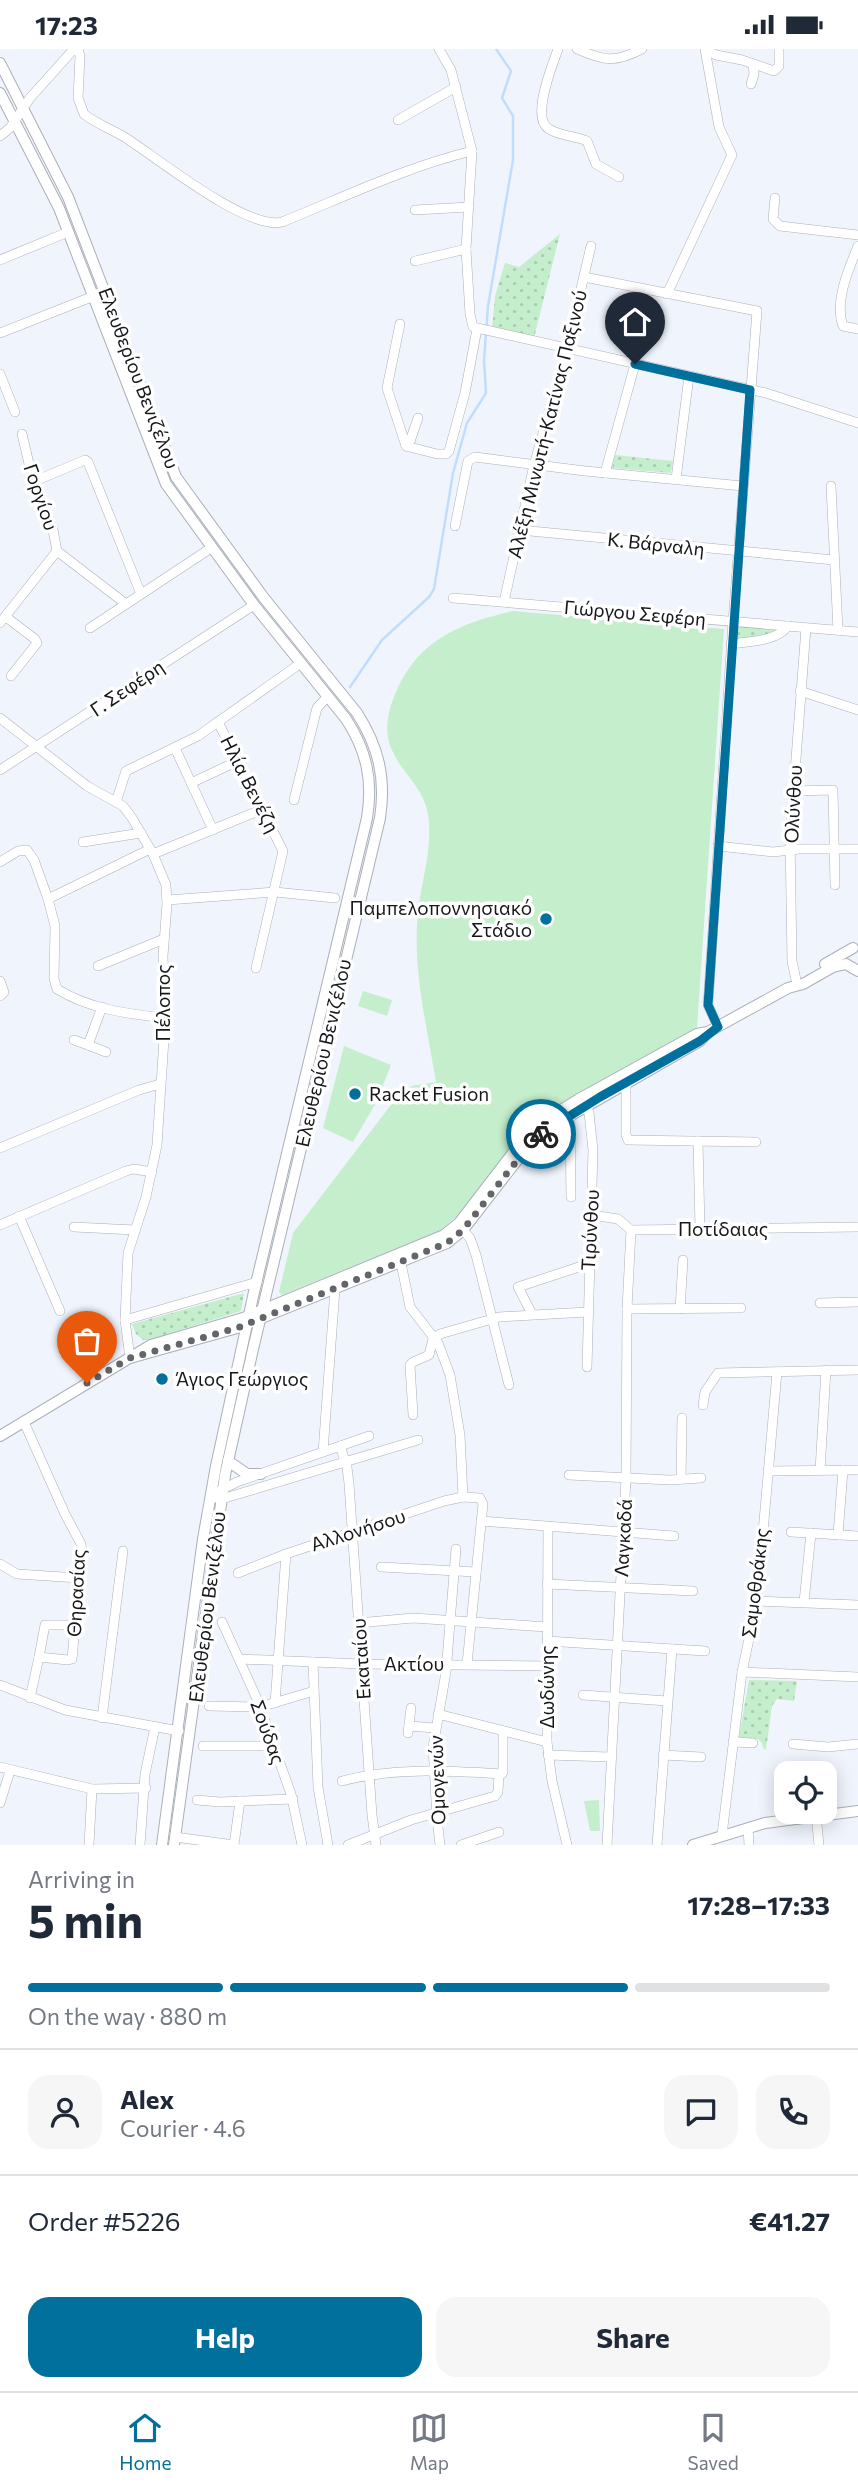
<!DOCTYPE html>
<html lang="en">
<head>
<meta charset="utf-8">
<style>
  :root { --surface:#fff; --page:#f6f6f7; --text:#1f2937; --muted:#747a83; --line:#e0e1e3; --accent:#02709c }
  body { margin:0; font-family:Commissioner,sans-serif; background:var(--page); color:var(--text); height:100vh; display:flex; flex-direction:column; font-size:26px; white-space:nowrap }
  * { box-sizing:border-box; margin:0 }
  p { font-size:23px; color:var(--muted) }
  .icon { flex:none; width:38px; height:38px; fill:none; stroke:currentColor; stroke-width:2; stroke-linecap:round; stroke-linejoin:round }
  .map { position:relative; height:1796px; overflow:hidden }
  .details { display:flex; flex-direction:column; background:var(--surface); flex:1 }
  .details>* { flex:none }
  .fabs { position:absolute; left:774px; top:1712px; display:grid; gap:14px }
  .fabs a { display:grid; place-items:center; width:63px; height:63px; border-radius:14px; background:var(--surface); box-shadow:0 4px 18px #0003; font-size:35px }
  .pin { position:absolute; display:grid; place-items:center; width:60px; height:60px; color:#fff; margin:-72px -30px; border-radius:50% 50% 50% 0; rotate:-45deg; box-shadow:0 0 7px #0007 }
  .pin .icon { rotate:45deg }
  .courier { position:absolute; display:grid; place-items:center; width:70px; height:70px; margin:-35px; border:5px solid #02709c; border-radius:50%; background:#fff; color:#222; box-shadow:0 2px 9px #0007 }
  .overview em { font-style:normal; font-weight:700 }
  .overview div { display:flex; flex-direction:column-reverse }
  .overview { display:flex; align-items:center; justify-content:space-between; height:119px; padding:0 28px }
  h1 { font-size:46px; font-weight:700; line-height:52px }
  .bar { display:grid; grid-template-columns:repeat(4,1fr); gap:10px 7px; align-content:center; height:84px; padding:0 28px }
  .bar i { height:9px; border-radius:5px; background:var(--line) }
  .bar .on { background:var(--accent) }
  .bar p { grid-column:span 4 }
  .line { display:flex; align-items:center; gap:18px; padding:0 28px; border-top:2px solid var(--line) }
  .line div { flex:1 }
  .round { display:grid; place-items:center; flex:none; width:74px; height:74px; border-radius:21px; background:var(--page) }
  .primary-button { display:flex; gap:14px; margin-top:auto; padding:14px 28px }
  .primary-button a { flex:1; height:80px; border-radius:21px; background:var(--accent); color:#fff; font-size:28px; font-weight:700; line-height:80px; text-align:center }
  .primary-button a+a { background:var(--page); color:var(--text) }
  .status { display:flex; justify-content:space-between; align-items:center; height:49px; padding:0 35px; background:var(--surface); direction:ltr }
  .status svg { height:19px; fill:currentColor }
  .tab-bar { display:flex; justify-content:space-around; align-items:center; height:98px; border-top:2px solid var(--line); background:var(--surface); font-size:19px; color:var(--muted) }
  .tab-bar a { display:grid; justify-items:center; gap:4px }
  .tab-bar .on { color:var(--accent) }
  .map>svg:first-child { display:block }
  .grass { fill:url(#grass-dots) }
  .pitch { fill:#c5eecc }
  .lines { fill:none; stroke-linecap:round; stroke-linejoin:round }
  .stream { stroke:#c1ddfe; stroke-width:2.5 }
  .minor-casing { stroke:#abafb7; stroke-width:10 }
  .major-casing { stroke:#abafb7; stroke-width:12 }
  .minor { stroke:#fff; stroke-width:9 }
  .major { stroke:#fff; stroke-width:10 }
  .done { stroke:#626569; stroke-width:7; stroke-dasharray:0 12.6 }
  .route { stroke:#02709c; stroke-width:9 }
  .poi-dot { fill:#02709c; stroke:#fff; stroke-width:2.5 }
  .labels { text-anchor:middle; stroke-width:7; stroke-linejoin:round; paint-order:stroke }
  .street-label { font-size:19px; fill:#16171a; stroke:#fff }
  .poi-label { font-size:19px; fill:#16171a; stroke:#fff; text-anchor:start }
</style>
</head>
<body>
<div class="status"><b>17:23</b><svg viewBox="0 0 49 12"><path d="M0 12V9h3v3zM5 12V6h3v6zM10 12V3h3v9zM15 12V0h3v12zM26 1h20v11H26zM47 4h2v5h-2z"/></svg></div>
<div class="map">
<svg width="858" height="1796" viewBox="0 0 858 1796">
  <defs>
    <pattern id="grass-dots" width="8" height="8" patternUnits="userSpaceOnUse" patternTransform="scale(1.75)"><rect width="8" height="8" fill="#c5eecc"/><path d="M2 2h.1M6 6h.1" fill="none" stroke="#a8cbaf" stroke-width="1.8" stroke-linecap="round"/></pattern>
  </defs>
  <rect width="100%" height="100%" fill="#f0f5fd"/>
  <!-- grass -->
  <g class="grass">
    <path d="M560,185L534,289L492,280L495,247L505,214L519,218Z"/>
    <path d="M615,406L673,412L671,424L612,419Z"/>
    <path d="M733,573L786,581L731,595Z"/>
    <path d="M244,1244L241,1262L148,1291H143L136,1285L132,1275Z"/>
    <path d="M749,1631L797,1632L794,1652L777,1650L772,1657L766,1701L763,1699L762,1694L758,1690L739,1688Z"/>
  </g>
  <!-- pitch -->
  <g class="pitch">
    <path d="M513,562L724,580L697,979L538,1068L516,1092L457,1167L439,1182L282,1246L279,1243L293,1184L400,1044L411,1037L436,1033C427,978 412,919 418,864C421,832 431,807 429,774C427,739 403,728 391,699C385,685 387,667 392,653C413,593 456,575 513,562Z"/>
    <path d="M363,942L392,951L387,967L358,957Z"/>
    <path d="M344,997L391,1016L376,1054L353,1093L323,1079Z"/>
    <path d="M599,1751L600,1782H590L584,1752Z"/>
  </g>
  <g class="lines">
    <!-- stream -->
    <path class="stream" d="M350,638L382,591L429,548L434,540L453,424L467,374L486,344L484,312L488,257L513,111V67L502,49L511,22L496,0"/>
    <!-- minor casing -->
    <g class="minor-casing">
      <g id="minor">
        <path d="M78,0L80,7L78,49L84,65C96,75 112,80 126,89C157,109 248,182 282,173C344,148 406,118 472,102"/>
        <path d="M439,0L451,21L472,102L466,200L470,265L473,278L766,344L858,374"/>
        <path d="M558,0C553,15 530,69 549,80C560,87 575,87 587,92L596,115L619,128"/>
        <path d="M577,0C604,12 615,14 642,0"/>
        <path d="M706,1L716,6L742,11L774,22L779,17V0"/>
        <path d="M751,35L754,25L753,15"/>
        <path d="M398,71L456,38"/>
        <path d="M0,87L10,79L30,49L74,0"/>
        <path d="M775,149L773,170L780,177L858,186"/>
        <path d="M415,161L469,158"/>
        <path d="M858,197C849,219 834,253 843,277L858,280"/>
        <path d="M0,211L68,183"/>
        <path d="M415,212L466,200"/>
        <path d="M584,228L757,262L733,573L708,956L718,978"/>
        <path d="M667,245L732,106L719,78L705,0"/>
        <path d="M400,275L387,339L406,397L437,405H446L449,402L465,344L477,280"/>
        <path d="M0,284L94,247"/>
        <path d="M0,325L15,363"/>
        <path d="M408,398L418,369"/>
        <path d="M605,424L635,315"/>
        <path d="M676,430L689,327"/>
        <path d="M35,432L85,411L88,413L141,545"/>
        <path d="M831,437L838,581"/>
        <path d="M455,477L468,412L475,408L585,422L743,437"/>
        <path d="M520,481L834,511"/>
        <path d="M57,502L126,555"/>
        <path d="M453,549L858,583"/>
        <path d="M504,553L534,416L567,299L591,197"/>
        <path d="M6,568L35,590L37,594L11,627"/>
        <path d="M0,574L57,502L53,481L30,419L22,385"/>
        <path d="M90,579L211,499"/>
        <path d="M731,595C749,592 776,593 788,577"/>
        <path d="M800,642L858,661"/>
        <path d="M0,669L87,737L123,757L132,769L153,805L166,836L167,855L163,907L165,975L157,1096L146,1148L128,1204L125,1271L130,1309"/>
        <path d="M218,673L283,802L256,919"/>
        <path d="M175,699L213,781"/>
        <path d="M0,721L254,556"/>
        <path d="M191,734L238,712"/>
        <path d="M793,742L833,741L835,836"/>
        <path d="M294,751L317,659L328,647"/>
        <path d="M116,753L126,722L198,687L301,614"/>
        <path d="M83,793L141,784"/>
        <path d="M718,797L773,803L799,800H858"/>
        <path d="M150,800L48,850L55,877L54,930L57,940C89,960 128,965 165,969"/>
        <path d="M153,805L263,760"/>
        <path d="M0,813L18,802L27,801L34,811L48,850"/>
        <path d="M167,851L275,843L335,849"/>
        <path d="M98,917L164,890"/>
        <path d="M796,931L792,912L790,788L806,579"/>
        <path d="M0,932L4,943L0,947"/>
        <path d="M74,991L88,996L102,958"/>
        <path d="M88,996L106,1003"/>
        <path d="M626,1034V1086L628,1091L756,1093"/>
        <path d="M584,1052L589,1064L593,1101L587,1318"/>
        <path d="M570,1066L571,1148"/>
        <path d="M698,1092L700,1180"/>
        <path d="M0,1099L139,1041L160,1035"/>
        <path d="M592,1166L618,1170L631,1181L858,1178"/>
        <path d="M19,1167L60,1262"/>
        <path d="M0,1176L126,1122L134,1120L152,1123"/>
        <path d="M74,1178L135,1181"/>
        <path d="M463,1181L470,1189L476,1206L509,1336"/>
        <path d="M401,1214L410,1258L438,1294L450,1326L460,1386L463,1448"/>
        <path d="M820,1254L858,1253"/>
        <path d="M627,1260L741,1259"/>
        <path d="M680,1260L683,1211"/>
        <path d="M532,1265L518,1238L588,1215"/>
        <path d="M125,1271L257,1233"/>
        <path d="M703,1356L705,1343L718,1324L858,1321"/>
        <path d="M413,1366L410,1316L413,1313L429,1306L433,1290L440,1285L499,1268L587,1263"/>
        <path d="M24,1373L65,1465L81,1495L82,1503L72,1610L68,1611L39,1608L30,1649"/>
        <path d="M340,1397L347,1418L349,1435L372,1766L376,1796"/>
        <path d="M323,1403L335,1240L333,1234"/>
        <path d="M820,1421L826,1321"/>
        <path d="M768,1422L858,1421"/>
        <path d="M569,1426L670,1431L701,1429"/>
        <path d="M681,1430L682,1369"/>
        <path d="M211,1446L216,1449H225L418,1391"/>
        <path d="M211,1446L237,1433L369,1387"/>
        <path d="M481,1472L674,1487"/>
        <path d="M548,1478L547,1693L552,1732L567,1796"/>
        <path d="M791,1483L858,1487"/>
        <path d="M838,1486L843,1421"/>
        <path d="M0,1515L17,1525L79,1529"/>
        <path d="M381,1518L476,1523"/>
        <path d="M238,1524L286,1505L444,1452L463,1448L480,1449L483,1455L467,1615"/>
        <path d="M547,1535L693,1542"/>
        <path d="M757,1552L858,1556"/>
        <path d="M804,1553L811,1484"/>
        <path d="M222,1573L257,1650L291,1745L302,1796"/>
        <path d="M358,1574L413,1569L547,1578"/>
        <path d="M547,1592L705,1602"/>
        <path d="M39,1608L45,1576H75"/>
        <path d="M240,1610L362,1615L547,1617"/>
        <path d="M313,1613L318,1738L328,1796"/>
        <path d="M742,1623L858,1628"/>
        <path d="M0,1636L65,1661L179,1682"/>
        <path d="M583,1646L667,1652"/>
        <path d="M275,1654L286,1505"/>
        <path d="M209,1657L260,1658L314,1642"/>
        <path d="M438,1665L547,1693"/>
        <path d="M102,1669L123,1502"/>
        <path d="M409,1677L435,1679"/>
        <path d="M408,1684L411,1659"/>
        <path d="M733,1693L753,1694"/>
        <path d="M793,1695L828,1698L858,1695"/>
        <path d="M203,1697H273"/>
        <path d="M548,1706L610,1708"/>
        <path d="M663,1706L701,1708"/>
        <path d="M0,1718L92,1740L146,1739"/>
        <path d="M342,1732C394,1718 448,1722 502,1725L503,1723V1682"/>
        <path d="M197,1751L220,1753L293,1750"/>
        <path d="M0,1754L10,1722"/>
        <path d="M816,1766L819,1796"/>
        <path d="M748,1779L749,1796"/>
        <path d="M722,1786L742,1623L757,1552L777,1323"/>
        <path d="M175,1788L234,1796"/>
        <path d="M89,1796L92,1740"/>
        <path d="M140,1796L145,1725L155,1678"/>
        <path d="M234,1796L240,1752"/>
        <path d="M348,1796L411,1771L495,1747L498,1743L499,1725"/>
        <path d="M440,1796L437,1769L433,1698L446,1623L456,1500"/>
        <path d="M461,1796L499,1783"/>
        <path d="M607,1796L626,1429L627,1260L631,1181"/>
        <path d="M657,1796L672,1600"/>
      </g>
    </g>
    <!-- major casing -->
    <g class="major-casing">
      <g id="major">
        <path d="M0,14L68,148L176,428L264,549L357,664C379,698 386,730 380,769L253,1300L225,1426L174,1796"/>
        <path d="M0,44L59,159L166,435L254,556L346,670C367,702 373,732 367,769L254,1243L216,1417L203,1490L162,1796"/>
        <path d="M825,915L853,899"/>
        <path d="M130,1309L237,1279L447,1194L463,1181L529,1096L549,1079L700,992L708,983L788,939L803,935L833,918L846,915L858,922"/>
        <path d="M0,1387L151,1296L243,1269L444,1186L459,1174L519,1096L537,1076L579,1050L697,985L708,983"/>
        <path d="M228,1412L247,1425H261"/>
        <path d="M693,1796L765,1774L858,1762"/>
      </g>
    </g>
    <!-- minor -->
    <use href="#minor" class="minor"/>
    <!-- major -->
    <use href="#major" class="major"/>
  </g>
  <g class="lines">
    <!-- done -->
    <path class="done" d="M87,1334L130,1309L237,1279L447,1194L463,1181L529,1096L541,1085"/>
    <!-- route -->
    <path class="route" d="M541,1085L600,1048L700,992L718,978L708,956L750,341L635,315"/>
  </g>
  <!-- markers -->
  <g class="poi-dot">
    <circle cx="546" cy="870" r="7"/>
    <circle cx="355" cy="1045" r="7"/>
    <circle cx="162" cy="1330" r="7"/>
  </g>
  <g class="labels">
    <!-- street labels -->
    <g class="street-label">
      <text transform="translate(139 329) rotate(69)" y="7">Ελευθερίου Βενιζέλου</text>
      <text transform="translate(547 375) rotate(-76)" y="7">Αλέξη Μινωτή-Κατίνας Παξινού</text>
      <text transform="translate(41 448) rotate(71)" y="7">Γοργίου</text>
      <text transform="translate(656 495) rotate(6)" y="7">Κ. Βάρναλη</text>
      <text transform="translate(635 564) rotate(5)" y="7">Γιώργου Σεφέρη</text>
      <text transform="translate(127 639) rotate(-34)" y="7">Γ. Σεφέρη</text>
      <text transform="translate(250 735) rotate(63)" y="7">Ηλία Βενέζη</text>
      <text transform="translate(793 755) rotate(-87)" y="7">Ολύνθου</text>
      <text transform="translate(163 954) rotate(-90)" y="7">Πέλοπος</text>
      <text transform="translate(323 1004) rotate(-77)" y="7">Ελευθερίου Βενιζέλου</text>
      <text x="723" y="1187">Ποτίδαιας</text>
      <text transform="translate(590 1181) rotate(-87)" y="7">Τιρύνθου</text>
      <text transform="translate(358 1481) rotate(-18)" y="7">Αλλονήσου</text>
      <text transform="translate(623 1489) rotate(-87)" y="7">Λαγκαδά</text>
      <text transform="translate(755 1534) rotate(-83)" y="7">Σαμοθράκης</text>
      <text transform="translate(76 1544) rotate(-87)" y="7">Θηρασίας</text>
      <text transform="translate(207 1558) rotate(-83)" y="7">Ελευθερίου Βενιζέλου</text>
      <text transform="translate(361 1610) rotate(-94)" y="7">Εκαταίου</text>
      <text x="414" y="1622">Ακτίου</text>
      <text transform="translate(547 1638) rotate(-90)" y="7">Δωδώνης</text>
      <text transform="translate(268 1683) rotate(70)" y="7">Σούδας</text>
      <text transform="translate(437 1731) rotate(-92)" y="7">Ομογενών</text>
    </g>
    <!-- poi labels -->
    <g class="poi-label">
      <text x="532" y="866" text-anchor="end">Παμπελοποννησιακό<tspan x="532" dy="22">Στάδιο</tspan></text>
      <text x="369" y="1052">Racket Fusion</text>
      <text x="176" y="1337">Άγιος Γεώργιος</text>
    </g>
  </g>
</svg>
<div class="fabs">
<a><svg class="icon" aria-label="locate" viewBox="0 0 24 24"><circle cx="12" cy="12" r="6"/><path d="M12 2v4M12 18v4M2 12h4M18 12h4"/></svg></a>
</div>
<div class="pin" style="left:87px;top:1334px;background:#ea580c"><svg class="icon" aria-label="bag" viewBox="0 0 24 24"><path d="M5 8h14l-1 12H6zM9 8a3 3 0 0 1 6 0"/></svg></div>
<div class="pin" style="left:635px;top:315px;background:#1f2937"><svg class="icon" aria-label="home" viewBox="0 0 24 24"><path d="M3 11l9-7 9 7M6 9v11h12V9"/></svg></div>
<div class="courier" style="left:541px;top:1085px"><svg class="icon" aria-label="bike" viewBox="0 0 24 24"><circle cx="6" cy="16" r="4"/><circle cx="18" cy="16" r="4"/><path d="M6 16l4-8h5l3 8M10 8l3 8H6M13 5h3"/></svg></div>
</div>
<section class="details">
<div class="overview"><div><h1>5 min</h1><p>Arriving in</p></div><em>17:28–17:33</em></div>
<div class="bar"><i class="on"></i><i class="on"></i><i class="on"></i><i></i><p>On the way · 880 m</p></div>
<div class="line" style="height:126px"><a class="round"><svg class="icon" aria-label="person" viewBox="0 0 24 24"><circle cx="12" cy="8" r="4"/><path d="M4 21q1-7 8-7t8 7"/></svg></a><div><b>Alex</b><p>Courier · 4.6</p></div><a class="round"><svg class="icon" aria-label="chat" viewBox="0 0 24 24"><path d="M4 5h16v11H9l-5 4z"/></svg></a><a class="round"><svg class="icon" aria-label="phone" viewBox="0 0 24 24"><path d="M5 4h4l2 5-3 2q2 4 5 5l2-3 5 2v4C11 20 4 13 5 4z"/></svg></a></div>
<div class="line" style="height:91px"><div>Order #5226</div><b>€41.27</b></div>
<div class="primary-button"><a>Help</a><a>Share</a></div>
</section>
<nav class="tab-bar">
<a class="on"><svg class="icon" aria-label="home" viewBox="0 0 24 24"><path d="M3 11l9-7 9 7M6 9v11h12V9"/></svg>Home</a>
<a><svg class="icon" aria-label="map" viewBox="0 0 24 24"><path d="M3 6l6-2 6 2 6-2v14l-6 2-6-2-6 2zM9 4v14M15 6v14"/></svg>Map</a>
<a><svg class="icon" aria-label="saved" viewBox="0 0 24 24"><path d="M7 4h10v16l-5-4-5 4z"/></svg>Saved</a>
</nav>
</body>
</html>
